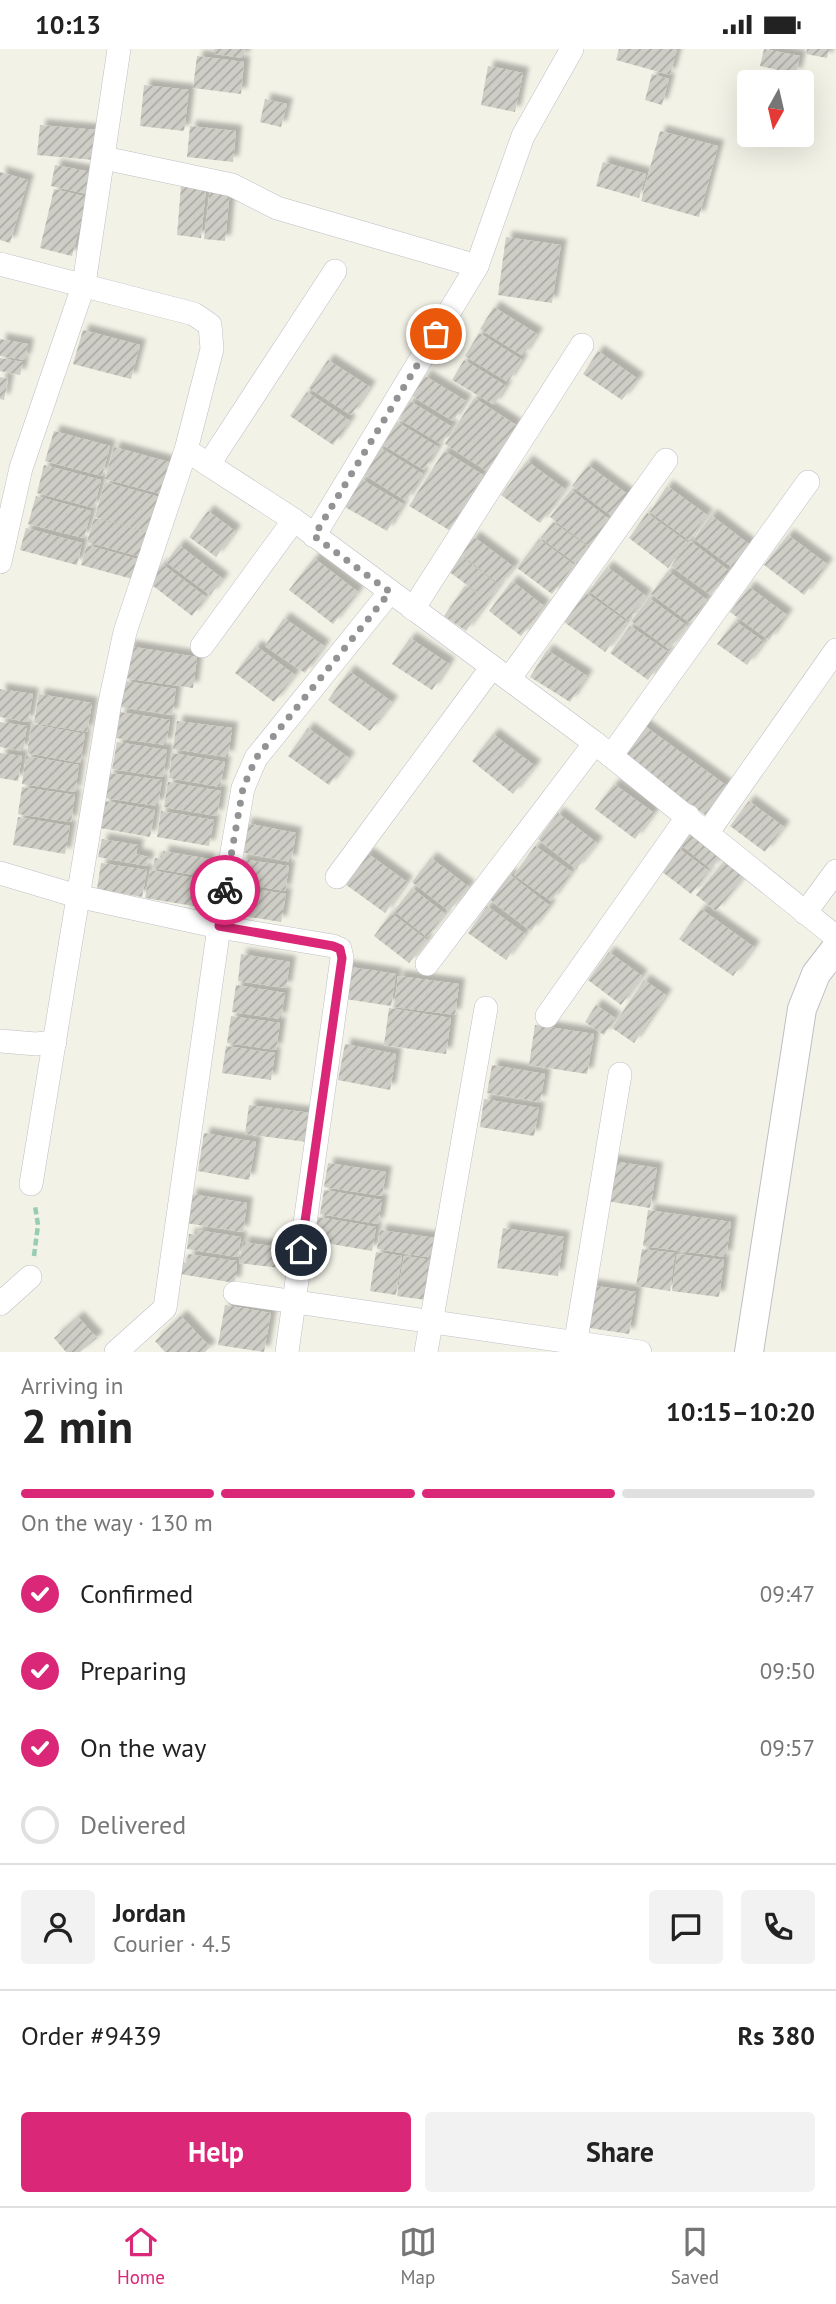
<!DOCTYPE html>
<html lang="en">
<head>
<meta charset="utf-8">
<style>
  :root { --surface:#fff; --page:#f2f2f2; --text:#222; --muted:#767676; --line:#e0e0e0; --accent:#db2777 }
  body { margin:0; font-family:"PT Sans",sans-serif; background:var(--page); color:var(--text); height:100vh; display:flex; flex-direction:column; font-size:26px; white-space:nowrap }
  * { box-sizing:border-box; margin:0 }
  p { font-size:23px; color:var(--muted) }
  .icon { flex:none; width:38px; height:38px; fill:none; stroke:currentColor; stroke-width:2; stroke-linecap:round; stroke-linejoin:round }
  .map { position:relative; height:1303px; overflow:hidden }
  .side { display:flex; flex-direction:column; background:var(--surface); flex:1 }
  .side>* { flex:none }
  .needle { width:46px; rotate:188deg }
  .buttons { position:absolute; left:737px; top:21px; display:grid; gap:14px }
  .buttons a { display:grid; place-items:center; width:77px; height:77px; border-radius:7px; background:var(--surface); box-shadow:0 7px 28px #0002; font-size:35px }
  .pin { position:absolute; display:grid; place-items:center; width:60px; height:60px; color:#fff; margin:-30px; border:4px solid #fff; border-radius:50%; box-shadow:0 2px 7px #0007 }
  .courier { position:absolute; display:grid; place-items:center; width:70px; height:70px; margin:-35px; border:5px solid #db2777; border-radius:50%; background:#fff; color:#222; box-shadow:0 2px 9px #0007 }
  .summary em { font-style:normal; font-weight:800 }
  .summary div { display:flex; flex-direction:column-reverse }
  .summary { display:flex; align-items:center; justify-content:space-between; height:119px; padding:0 21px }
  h1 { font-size:46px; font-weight:800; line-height:52px }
  .bar { display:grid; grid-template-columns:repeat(4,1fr); gap:10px 7px; align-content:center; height:84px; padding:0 21px }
  .bar i { height:9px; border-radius:5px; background:var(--line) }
  .bar .current { background:var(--accent) }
  .bar p { grid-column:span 4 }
  .line { display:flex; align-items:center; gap:18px; padding:0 21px; border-top:2px solid var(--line) }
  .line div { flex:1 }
  .round { display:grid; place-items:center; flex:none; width:74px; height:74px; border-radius:7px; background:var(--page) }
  ol { padding:0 21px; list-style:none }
  li { display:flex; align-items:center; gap:21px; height:77px }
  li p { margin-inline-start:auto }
  li .icon { padding:7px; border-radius:50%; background:var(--accent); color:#fff; stroke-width:4 }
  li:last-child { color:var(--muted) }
  li i { width:38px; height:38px; border:4px solid var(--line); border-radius:50% }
  .primary-button { display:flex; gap:14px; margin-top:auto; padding:14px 21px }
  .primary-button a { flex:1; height:80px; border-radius:7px; background:var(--accent); color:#fff; font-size:28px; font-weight:800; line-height:80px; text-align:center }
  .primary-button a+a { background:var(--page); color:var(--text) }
  .status { display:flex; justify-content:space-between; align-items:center; height:49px; padding:0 35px; background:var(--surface); direction:ltr }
  .status svg { height:19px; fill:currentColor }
  .tab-bar { display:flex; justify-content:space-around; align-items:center; height:98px; border-top:2px solid var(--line); background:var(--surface); font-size:19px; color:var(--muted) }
  .tab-bar a { display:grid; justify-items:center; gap:4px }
  .tab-bar .current { color:var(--accent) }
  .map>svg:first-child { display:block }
  .building { fill:url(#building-hatch); filter:url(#shadow) }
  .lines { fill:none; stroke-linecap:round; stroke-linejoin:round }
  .minor-casing { stroke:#bebfc6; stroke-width:24 }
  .tertiary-casing { stroke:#bebfc6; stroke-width:30 }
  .path { stroke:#99cdb3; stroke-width:4.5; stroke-dasharray:7 3.5; stroke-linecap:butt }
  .minor { stroke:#fff; stroke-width:23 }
  .tertiary { stroke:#fff; stroke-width:28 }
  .done { stroke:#929395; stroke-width:7; stroke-dasharray:0 12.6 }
  .route { stroke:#db2777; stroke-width:9 }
</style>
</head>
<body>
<div class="status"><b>10:13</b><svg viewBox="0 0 49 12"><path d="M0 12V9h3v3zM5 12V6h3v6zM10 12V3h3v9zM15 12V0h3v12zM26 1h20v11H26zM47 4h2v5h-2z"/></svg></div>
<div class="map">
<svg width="836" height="1303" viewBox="0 0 836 1303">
  <defs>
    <pattern id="building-hatch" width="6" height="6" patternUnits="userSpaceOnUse" patternTransform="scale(1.75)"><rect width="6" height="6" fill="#cfcec6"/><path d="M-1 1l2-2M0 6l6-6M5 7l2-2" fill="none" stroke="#ababa5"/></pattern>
    <filter id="shadow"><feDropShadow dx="6" dy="-6" stdDeviation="2" flood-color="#0004"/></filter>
  </defs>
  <rect width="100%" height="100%" fill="#f2f2e7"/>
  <!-- building -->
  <g class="building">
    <path d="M214,0H245L244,9L214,5Z"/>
    <path d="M619,0H677L670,26L616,11Z"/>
    <path d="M764,0L800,7L796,25L760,17Z"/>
    <path d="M807,0H829L827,9L806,5Z"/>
    <path d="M197,7L244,13L241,45L193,39Z"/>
    <path d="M488,17L523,24L515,63L481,56Z"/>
    <path d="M652,25L669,30L662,56L645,51Z"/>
    <path d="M144,36L189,41L184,82L140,77Z"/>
    <path d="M265,50L287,55L281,78L260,73Z"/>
    <path d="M40,76L97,81L94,111L37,106Z"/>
    <path d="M190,77L236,82L233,113L187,108Z"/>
    <path d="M660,82L718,97L699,168L641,152Z"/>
    <path d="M603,113L646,125L639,149L596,137Z"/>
    <path d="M55,116L91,123L87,145L51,137Z"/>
    <path d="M0,123L28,131L10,194L0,191Z"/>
    <path d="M181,137L206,139L201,189L177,186Z"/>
    <path d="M54,140L87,148L72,207L40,199Z"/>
    <path d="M210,140L230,142L225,192L204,190Z"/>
    <path d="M506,188L561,196L552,254L498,246Z"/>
    <path d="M494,258L537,285L523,307L480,280Z"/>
    <path d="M83,281L140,296L131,330L73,315Z"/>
    <path d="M479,284L522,311L508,333L465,307Z"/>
    <path d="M0,290L28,295L25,311L0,307Z"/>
    <path d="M598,302L638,330L622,351L583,325Z"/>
    <path d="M0,309L23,313L20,326L0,322Z"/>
    <path d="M328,311L370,338L351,366L309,339Z"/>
    <path d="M464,311L506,337L494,356L452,331Z"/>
    <path d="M425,327L466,352L453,372L412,347Z"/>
    <path d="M0,328L8,330L4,351L0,350Z"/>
    <path d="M307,343L350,372L333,396L290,367Z"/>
    <path d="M474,349L516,376L487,422L445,395Z"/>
    <path d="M410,352L452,378L441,395L399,370Z"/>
    <path d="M397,373L438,398L424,421L383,396Z"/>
    <path d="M54,382L110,397L102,427L45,412Z"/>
    <path d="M114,398L169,413L161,445L105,430Z"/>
    <path d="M379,398L423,425L406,452L363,425Z"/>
    <path d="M444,402L483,426L449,481L409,457Z"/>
    <path d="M527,412L565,440L540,474L501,446Z"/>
    <path d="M44,416L101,431L94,459L37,444Z"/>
    <path d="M588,416L630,447L613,468L572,437Z"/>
    <path d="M361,430L403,455L387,482L345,458Z"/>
    <path d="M105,433L159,448L150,483L95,468Z"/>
    <path d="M667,437L707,466L689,491L650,463Z"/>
    <path d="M571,441L609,470L589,497L550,468Z"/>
    <path d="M36,447L91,462L84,489L28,475Z"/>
    <path d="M208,462L235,482L216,508L189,488Z"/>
    <path d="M647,464L687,493L668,519L629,489Z"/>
    <path d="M711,466L750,496L733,519L694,490Z"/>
    <path d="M94,469L150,484L144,509L87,493Z"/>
    <path d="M553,473L588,498L577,515L541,489Z"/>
    <path d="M26,479L82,494L77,516L20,501Z"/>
    <path d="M788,486L827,515L804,546L764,516Z"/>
    <path d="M474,488L514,518L500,536L461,505Z"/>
    <path d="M539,490L574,516L552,545L517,519Z"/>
    <path d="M690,492L729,522L711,546L671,517Z"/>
    <path d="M87,496L141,511L136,531L81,516Z"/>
    <path d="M179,496L223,530L210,546L166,513Z"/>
    <path d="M460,506L499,537L466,582L444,567L465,537L486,550L448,522Z"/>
    <path d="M314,509L358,543L333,575L289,541Z"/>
    <path d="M162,515L206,548L192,567L148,533Z"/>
    <path d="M607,518L646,547L628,571L589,542Z"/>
    <path d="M668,522L707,551L690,574L651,545Z"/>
    <path d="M512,532L544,557L521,587L489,562Z"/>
    <path d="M749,538L787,566L769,591L730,563Z"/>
    <path d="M586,544L627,573L605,603L564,573Z"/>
    <path d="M649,549L687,577L669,600L631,572Z"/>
    <path d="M284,569L324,597L305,624L265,597Z"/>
    <path d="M735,572L764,593L747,616L717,595Z"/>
    <path d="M630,577L668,603L648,631L610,604Z"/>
    <path d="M410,589L449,615L432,641L392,615Z"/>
    <path d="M128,597L197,608L193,639L124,629Z"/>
    <path d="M256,597L295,626L274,653L235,624Z"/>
    <path d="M547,601L587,627L570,653L530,628Z"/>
    <path d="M349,622L392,653L370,682L328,651Z"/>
    <path d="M125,632L176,640L172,666L121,658Z"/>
    <path d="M0,640L33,645L28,673L0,668Z"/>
    <path d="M39,645L92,654L87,683L34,674Z"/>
    <path d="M120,663L170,671L166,696L116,689Z"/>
    <path d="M177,672L232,679L228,708L173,700Z"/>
    <path d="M0,673L27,677L23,702L0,698Z"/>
    <path d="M32,675L85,685L80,714L27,704Z"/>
    <path d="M642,675L727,737L705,766L620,704Z"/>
    <path d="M308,679L349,709L329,736L288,707Z"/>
    <path d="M493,685L535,717L513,745L472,712Z"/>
    <path d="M117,693L167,701L163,728L112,720Z"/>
    <path d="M0,704L22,707L18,732L0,729Z"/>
    <path d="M172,704L225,713L220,738L169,729Z"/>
    <path d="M26,707L79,716L75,743L22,735Z"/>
    <path d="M109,724L162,731L158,757L105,749Z"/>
    <path d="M168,733L221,742L217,767L164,758Z"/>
    <path d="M614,735L654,764L635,790L595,760Z"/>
    <path d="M22,738L75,746L71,773L18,765Z"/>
    <path d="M105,752L155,761L150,788L100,779Z"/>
    <path d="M749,752L784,778L765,803L730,777Z"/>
    <path d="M161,762L214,771L209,797L157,788Z"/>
    <path d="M558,764L597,794L576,820L538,790Z"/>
    <path d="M18,768L70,777L65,805L13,796Z"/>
    <path d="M246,774L296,784L291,813L240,803Z"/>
    <path d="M692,783L722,806L711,820L681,796Z"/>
    <path d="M102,790L138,796L136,805L148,808L147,817L98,808Z"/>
    <path d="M535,797L572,823L551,852L514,826Z"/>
    <path d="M678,799L709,822L691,845L661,822Z"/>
    <path d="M163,802L209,810L205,828L153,819L155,809L162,810Z"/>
    <path d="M367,804L407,833L385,864L345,835Z"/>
    <path d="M431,809L469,838L449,862L412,833Z"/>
    <path d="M241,810L289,817L285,842L237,834Z"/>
    <path d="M725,811L744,828L716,862L696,846Z"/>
    <path d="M101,814L147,821L142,848L97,840Z"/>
    <path d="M150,821L205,831L200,858L145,849Z"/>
    <path d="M509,825L550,857L531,882L489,850Z"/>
    <path d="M235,837L286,845L281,873L231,865Z"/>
    <path d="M412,839L445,865L427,888L394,862Z"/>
    <path d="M487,857L525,885L506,911L468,884Z"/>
    <path d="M701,860L754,898L733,927L679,890Z"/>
    <path d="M391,864L427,891L409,914L374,887Z"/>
    <path d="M609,903L642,927L621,956L588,931Z"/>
    <path d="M241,905L290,913L286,939L238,932Z"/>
    <path d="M344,917L396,925L391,957L339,949Z"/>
    <path d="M398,927L459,935L455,966L394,958Z"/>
    <path d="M644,931L666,946L634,994L612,979Z"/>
    <path d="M236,936L285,944L281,970L232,963Z"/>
    <path d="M596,956L615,969L604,986L585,973Z"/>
    <path d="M389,959L451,969L446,1005L384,996Z"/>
    <path d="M231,967L280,974L276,1001L227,994Z"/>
    <path d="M535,976L594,985L587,1025L529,1016Z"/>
    <path d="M345,995L396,1005L390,1041L338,1031Z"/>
    <path d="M226,997L275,1004L271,1031L222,1024Z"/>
    <path d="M492,1016L545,1025L540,1053L487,1044Z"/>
    <path d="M484,1050L539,1059L534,1087L480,1078Z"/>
    <path d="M249,1056L311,1064L307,1093L245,1085Z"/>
    <path d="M204,1084L256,1093L249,1131L198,1122Z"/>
    <path d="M606,1111L657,1119L650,1159L600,1151Z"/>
    <path d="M328,1114L386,1123L382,1147L324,1138Z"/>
    <path d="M324,1141L382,1151L378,1175L320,1165Z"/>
    <path d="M191,1145L247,1154L243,1183L186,1174Z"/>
    <path d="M648,1161L731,1173L726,1208L643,1197Z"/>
    <path d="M318,1168L376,1178L372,1202L314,1192Z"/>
    <path d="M503,1179L564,1188L558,1227L497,1219Z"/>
    <path d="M197,1181L241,1188L238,1208L187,1200L189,1185L197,1186Z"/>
    <path d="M380,1181L436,1189L433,1209L377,1200Z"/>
    <path d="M243,1193L291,1200L288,1220L239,1214Z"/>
    <path d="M642,1200L675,1204L670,1242L636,1237Z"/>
    <path d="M376,1203L402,1207L396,1246L370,1242Z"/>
    <path d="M188,1205L237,1212L235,1234L180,1225L181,1213L187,1214Z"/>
    <path d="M677,1205L724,1211L719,1248L672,1242Z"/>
    <path d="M404,1207L432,1211L426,1251L397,1247Z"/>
    <path d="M590,1236L636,1243L629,1285L583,1278Z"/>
    <path d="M225,1256L271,1264L264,1303L218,1296Z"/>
    <path d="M181,1267L210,1298L205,1303H165L155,1292Z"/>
    <path d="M78,1268L97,1289L80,1303H66L54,1289Z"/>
  </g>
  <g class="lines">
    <!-- minor casing -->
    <g class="minor-casing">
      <g id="minor">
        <path d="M104,109L232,136L277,159L477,217"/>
        <path d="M0,215L194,265L210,276L212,300L186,401L294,471L595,694L836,888"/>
        <path d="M209,415L335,222"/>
        <path d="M314,487L477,217L523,87L572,0"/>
        <path d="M0,513L21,419L84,235L119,0"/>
        <path d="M413,560L582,296"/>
        <path d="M202,597L294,471"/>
        <path d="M509,630L666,411"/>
        <path d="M611,707L808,433"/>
        <path d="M708,783L836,601"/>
        <path d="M0,824L77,847L219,878L165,1259L116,1303"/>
        <path d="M337,828L492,618"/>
        <path d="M805,864L836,822"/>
        <path d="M427,915L595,694"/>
        <path d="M547,967L688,767"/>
        <path d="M0,992L36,995L55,993"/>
        <path d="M31,1135L110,653L125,583L186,401"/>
        <path d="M235,1244L640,1303"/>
        <path d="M0,1255L30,1228"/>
        <path d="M287,1303L342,909L340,900L333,897L219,878L243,739L256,709L390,543"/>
        <path d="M426,1303L486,959"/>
        <path d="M574,1303L620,1025"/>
      </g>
    </g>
    <!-- tertiary casing -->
    <g class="tertiary-casing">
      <path id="tertiary" d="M749,1303L802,960L816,925L836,899"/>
    </g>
    <!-- path -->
    <path class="path" d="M34,1207L38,1176L35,1157"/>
    <!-- minor -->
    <use href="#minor" class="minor"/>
    <!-- tertiary -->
    <use href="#tertiary" class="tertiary"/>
  </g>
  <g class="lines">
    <!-- done -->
    <path class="done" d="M225,841L243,739L256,709L390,543L314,487L436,285"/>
    <!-- route -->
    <path class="route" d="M225,841L219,877L333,897L340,900L342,909L301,1201"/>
  </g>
</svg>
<div class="buttons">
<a><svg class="needle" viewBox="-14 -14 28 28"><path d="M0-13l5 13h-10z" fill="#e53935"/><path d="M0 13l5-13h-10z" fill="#767676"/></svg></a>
</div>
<div class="pin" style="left:436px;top:285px;background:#ea580c"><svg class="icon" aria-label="bag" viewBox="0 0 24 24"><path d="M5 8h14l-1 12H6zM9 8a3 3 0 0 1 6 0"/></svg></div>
<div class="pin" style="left:301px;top:1201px;background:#1f2937"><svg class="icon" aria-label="home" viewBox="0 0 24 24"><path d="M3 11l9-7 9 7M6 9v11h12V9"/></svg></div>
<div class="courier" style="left:225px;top:841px"><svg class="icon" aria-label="bike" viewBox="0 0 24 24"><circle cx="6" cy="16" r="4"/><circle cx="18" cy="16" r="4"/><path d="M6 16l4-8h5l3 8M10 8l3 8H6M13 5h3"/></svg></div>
</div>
<section class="side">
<div class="summary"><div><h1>2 min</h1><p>Arriving in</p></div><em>10:15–10:20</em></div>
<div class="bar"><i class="current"></i><i class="current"></i><i class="current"></i><i></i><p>On the way · 130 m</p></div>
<ol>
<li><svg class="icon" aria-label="check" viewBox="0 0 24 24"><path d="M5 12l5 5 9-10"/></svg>Confirmed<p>09:47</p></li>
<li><svg class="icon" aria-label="check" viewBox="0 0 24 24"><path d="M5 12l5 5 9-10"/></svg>Preparing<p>09:50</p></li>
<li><svg class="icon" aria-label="check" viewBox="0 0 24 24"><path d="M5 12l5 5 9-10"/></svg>On the way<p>09:57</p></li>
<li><i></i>Delivered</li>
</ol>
<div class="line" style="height:126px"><a class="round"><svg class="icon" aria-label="person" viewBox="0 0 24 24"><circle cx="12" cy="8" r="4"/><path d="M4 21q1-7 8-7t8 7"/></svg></a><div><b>Jordan</b><p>Courier · 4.5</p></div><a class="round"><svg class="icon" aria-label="chat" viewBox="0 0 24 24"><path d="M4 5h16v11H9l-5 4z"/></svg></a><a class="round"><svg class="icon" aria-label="phone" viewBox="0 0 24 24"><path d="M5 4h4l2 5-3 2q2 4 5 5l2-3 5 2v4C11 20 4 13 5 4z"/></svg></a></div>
<div class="line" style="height:91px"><div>Order #9439</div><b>Rs 380</b></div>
<div class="primary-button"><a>Help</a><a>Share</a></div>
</section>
<nav class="tab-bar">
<a class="current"><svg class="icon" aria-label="home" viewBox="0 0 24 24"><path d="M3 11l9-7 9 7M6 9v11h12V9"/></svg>Home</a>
<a><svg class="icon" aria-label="map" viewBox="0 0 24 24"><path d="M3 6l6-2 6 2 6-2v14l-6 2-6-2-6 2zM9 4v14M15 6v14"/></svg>Map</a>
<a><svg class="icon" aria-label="saved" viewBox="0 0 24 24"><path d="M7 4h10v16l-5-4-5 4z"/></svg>Saved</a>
</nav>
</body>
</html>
